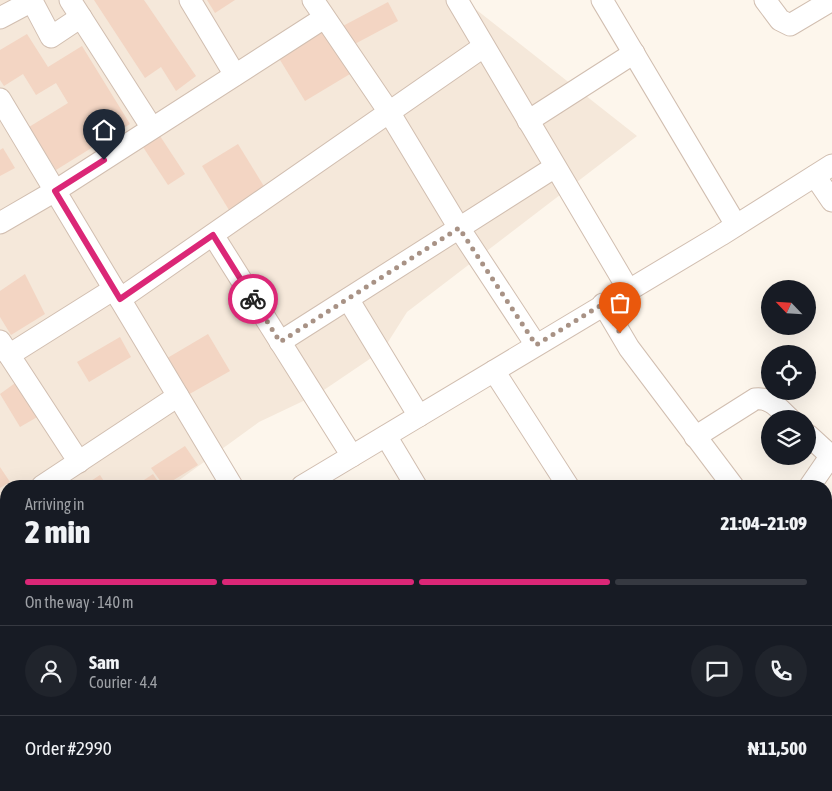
<!DOCTYPE html>
<html lang="en">
<head>
<meta charset="utf-8">
<style>
  :root { --surface:#171b24; --page:#20242c; --text:#f1f3f6; --muted:#9ea1a6; --line:#363941; --accent:#db2777 }
  body { margin:0; font-family:"Asap Condensed",sans-serif; background:var(--page); color:var(--text); height:100vh; display:flex; flex-direction:column; font-size:19px; white-space:nowrap }
  * { box-sizing:border-box; margin:0 }
  p { font-size:16px; color:var(--muted) }
  .icon { flex:none; width:28px; height:28px; fill:none; stroke:currentColor; stroke-width:2; stroke-linecap:round; stroke-linejoin:round }
  .map { position:relative; flex:1; overflow:hidden }
  .drawer { position:absolute; left:0px; top:480px; width:832px; height:311px; display:flex; flex-direction:column; background:var(--surface); border-radius:20px 20px 0 0; box-shadow:0 5px 20px #0002 }
  .drawer>* { flex:none }
  .needle { width:32px; rotate:295deg }
  .tools { position:absolute; left:761px; top:280px; display:grid; gap:10px }
  .tools a { display:grid; place-items:center; width:55px; height:55px; border-radius:50%; background:var(--surface); box-shadow:0 5px 20px #0002; font-size:25px }
  .pin { position:absolute; display:grid; place-items:center; width:42px; height:42px; color:#fff; margin:-51px -21px; border-radius:50% 50% 50% 0; rotate:-45deg; box-shadow:0 0 5px #0007 }
  .pin .icon { rotate:45deg }
  .courier { position:absolute; display:grid; place-items:center; width:50px; height:50px; margin:-25px; border:4px solid #db2777; border-radius:50%; background:#fff; color:#222; box-shadow:0 1px 6px #0007 }
  .summary em { font-style:normal; font-weight:800 }
  .summary div { display:flex; flex-direction:column-reverse }
  .summary { display:flex; align-items:center; justify-content:space-between; height:85px; padding:0 25px }
  h1 { font-size:32px; font-weight:800; line-height:38px }
  .bar { display:grid; grid-template-columns:repeat(4,1fr); gap:8px 5px; align-content:center; height:60px; padding:0 25px }
  .bar i { height:6px; border-radius:4px; background:var(--line) }
  .bar .active { background:var(--accent) }
  .bar p { grid-column:span 4 }
  .line { display:flex; align-items:center; gap:12px; padding:0 25px; border-top:1px solid var(--line) }
  .line div { flex:1 }
  .round { display:grid; place-items:center; flex:none; width:52px; height:52px; border-radius:26px; background:var(--page) }
  .map>svg:first-child { display:block }
  .residential { fill:#f5e8da }
  .building { fill:#f3d5c3 }
  .lines { fill:none; stroke-linecap:round; stroke-linejoin:round }
  .minor-casing { stroke:#d1beb0; stroke-width:23 }
  .minor { stroke:#fff; stroke-width:21 }
  .done { stroke:#a89285; stroke-width:5; stroke-dasharray:0 9 }
  .route { stroke:#db2777; stroke-width:6 }
</style>
</head>
<body>
<div class="map">
<svg width="832" height="791" viewBox="0 0 832 791">
  <rect width="100%" height="100%" fill="#fdf6ec"/>
  <!-- residential -->
  <path class="residential" d="M0,0H464L637,136L407,312L383,350L318,394L259,422L171,486H6V542L0,532Z"/>
  <!-- building -->
  <g class="building">
    <path d="M94,0H144L196,76L176,91L161,67L145,78Z"/>
    <path d="M207,0H235L215,13Z"/>
    <path d="M388,2L398,21L351,46L341,27Z"/>
    <path d="M323,28L350,74L305,101L277,55Z"/>
    <path d="M27,34L48,67L82,46L130,124L56,170L29,127L68,103L56,83L36,95L23,74L4,86L0,80V50Z"/>
    <path d="M160,136L185,174L168,185L143,147Z"/>
    <path d="M238,144L265,188L229,210L202,166Z"/>
    <path d="M3,148L15,168L0,176V150Z"/>
    <path d="M25,274L45,314L11,335L0,317V291Z"/>
    <path d="M208,334L230,371L186,396L164,360Z"/>
    <path d="M120,337L131,357L89,382L77,362Z"/>
    <path d="M18,381L39,416L20,427L0,394Z"/>
    <path d="M185,446L198,465L164,486L151,468Z"/>
    <path d="M0,467L10,482L0,488Z"/>
    <path d="M153,474L161,486H135Z"/>
    <path d="M100,475L107,486H83Z"/>
    <path d="M6,533V562L0,552V537Z"/>
    <path d="M6,684V709L0,705V688Z"/>
    <path d="M0,710L6,715V760L0,755Z"/>
  </g>
  <g class="lines">
    <!-- minor casing -->
    <g class="minor-casing">
      <g id="minor">
        <path d="M70,0L152,128"/>
        <path d="M190,0L235,75"/>
        <path d="M313,0L389,112L459,228L536,345"/>
        <path d="M457,0L628,289"/>
        <path d="M602,0L736,225"/>
        <path d="M765,0L780,20L790,25L832,0"/>
        <path d="M0,18L32,1L51,37L81,17"/>
        <path d="M0,99L232,486"/>
        <path d="M528,121L634,53"/>
        <path d="M815,176L832,201"/>
        <path d="M0,223L55,191L324,18"/>
        <path d="M213,235L352,456"/>
        <path d="M120,299L483,47"/>
        <path d="M348,299L419,416"/>
        <path d="M603,304L629,348L733,486"/>
        <path d="M0,341L79,462"/>
        <path d="M280,342L555,167"/>
        <path d="M9,355L114,289"/>
        <path d="M494,371L568,486"/>
        <path d="M808,435L831,456"/>
        <path d="M386,436L416,486"/>
        <path d="M695,437L755,399C771,397 779,409 790,419"/>
        <path d="M42,486L178,396"/>
        <path d="M302,486L721,235L832,165"/>
        <path d="M810,486L832,454"/>
        <path d="M0,514L6,510"/>
        <path d="M0,567L6,575"/>
        <path d="M0,646L6,649"/>
        <path d="M0,670L6,666"/>
        <path d="M826,698L832,702"/>
        <path d="M0,773L6,777"/>
        <path d="M17,785L25,791"/>
        <path d="M146,785L151,791"/>
        <path d="M301,785L305,791"/>
        <path d="M728,785L737,791"/>
        <path d="M244,791L253,785"/>
        <path d="M462,791L466,785"/>
      </g>
    </g>
    <!-- minor -->
    <use href="#minor" class="minor"/>
  </g>
  <g class="lines">
    <!-- done -->
    <path class="done" d="M253,299L280,342L459,228L536,345L603,304L620,333"/>
    <!-- route -->
    <path class="route" d="M104,160L55,191L120,299L213,235L253,299"/>
  </g>
</svg>
<div class="tools">
<a><svg class="needle" viewBox="-14 -14 28 28"><path d="M0-13l5 13h-10z" fill="#e53935"/><path d="M0 13l5-13h-10z" fill="#9ea1a6"/></svg></a>
<a><svg class="icon" aria-label="locate" viewBox="0 0 24 24"><circle cx="12" cy="12" r="6"/><path d="M12 2v4M12 18v4M2 12h4M18 12h4"/></svg></a>
<a><svg class="icon" aria-label="layers" viewBox="0 0 24 24"><path d="M12 4l9 5-9 5-9-5zM3 14l9 5 9-5"/></svg></a>
</div>
<div class="pin" style="left:620px;top:333px;background:#ea580c"><svg class="icon" aria-label="bag" viewBox="0 0 24 24"><path d="M5 8h14l-1 12H6zM9 8a3 3 0 0 1 6 0"/></svg></div>
<div class="pin" style="left:104px;top:160px;background:#1f2937"><svg class="icon" aria-label="home" viewBox="0 0 24 24"><path d="M3 11l9-7 9 7M6 9v11h12V9"/></svg></div>
<div class="courier" style="left:253px;top:299px"><svg class="icon" aria-label="bike" viewBox="0 0 24 24"><circle cx="6" cy="16" r="4"/><circle cx="18" cy="16" r="4"/><path d="M6 16l4-8h5l3 8M10 8l3 8H6M13 5h3"/></svg></div>
<section class="drawer">
<div class="summary"><div><h1>2 min</h1><p>Arriving in</p></div><em>21:04–21:09</em></div>
<div class="bar"><i class="active"></i><i class="active"></i><i class="active"></i><i></i><p>On the way · 140 m</p></div>
<div class="line" style="height:90px"><a class="round"><svg class="icon" aria-label="person" viewBox="0 0 24 24"><circle cx="12" cy="8" r="4"/><path d="M4 21q1-7 8-7t8 7"/></svg></a><div><b>Sam</b><p>Courier · 4.4</p></div><a class="round"><svg class="icon" aria-label="chat" viewBox="0 0 24 24"><path d="M4 5h16v11H9l-5 4z"/></svg></a><a class="round"><svg class="icon" aria-label="phone" viewBox="0 0 24 24"><path d="M5 4h4l2 5-3 2q2 4 5 5l2-3 5 2v4C11 20 4 13 5 4z"/></svg></a></div>
<div class="line" style="height:65px"><div>Order #2990</div><b>₦11,500</b></div>
</section>
</div>
</body>
</html>
